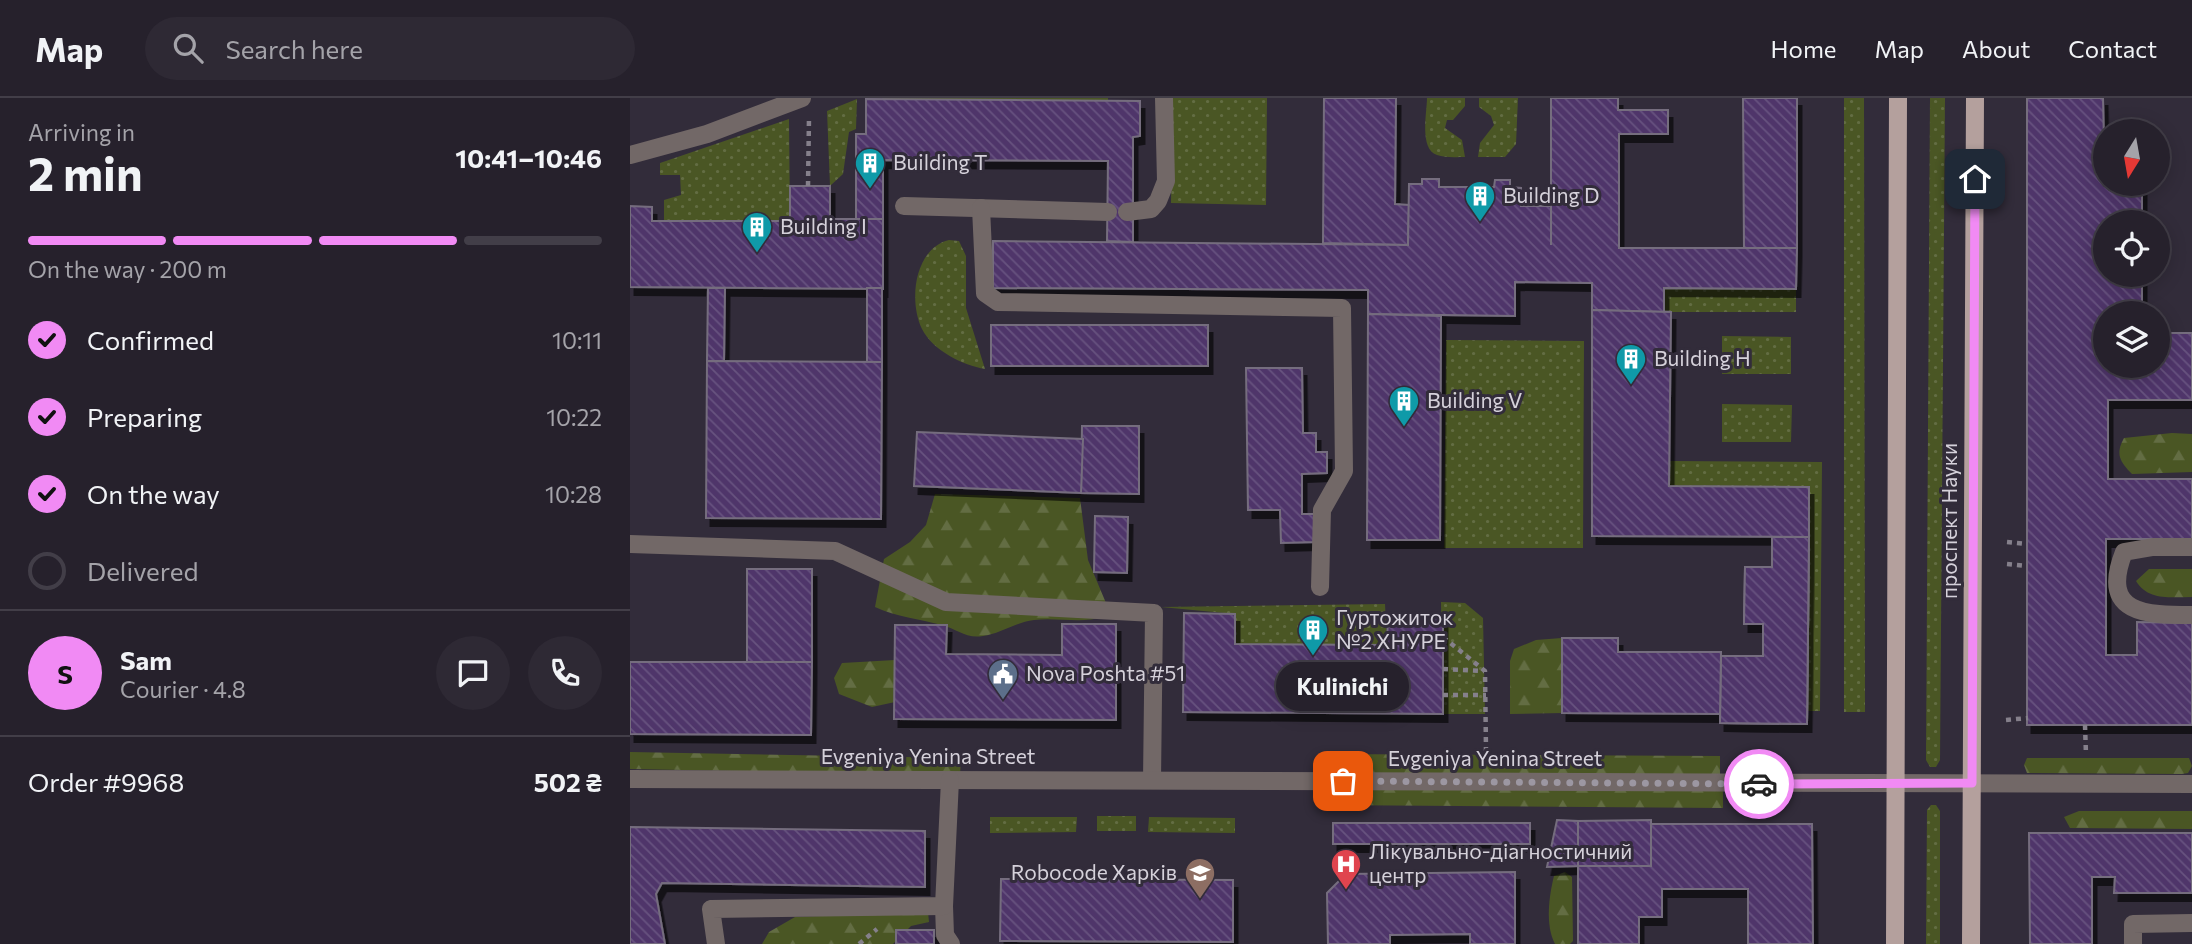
<!DOCTYPE html>
<html lang="en">
<head>
<meta charset="utf-8">
<style>
  :root { --surface:#26212c; --page:#2e2934; --text:#f1f3f6; --muted:#a4a3a9; --line:#423e48; --accent:#f18af4 }
  body { margin:0; font-family:Commissioner,sans-serif; background:var(--page); color:var(--text); height:100vh; display:flex; flex-direction:column; font-size:26px; white-space:nowrap }
  * { box-sizing:border-box; margin:0 }
  p { font-size:23px; color:var(--muted) }
  .icon { flex:none; width:38px; height:38px; fill:none; stroke:currentColor; stroke-width:2; stroke-linecap:round; stroke-linejoin:round }
  .map { position:relative; flex:1; overflow:hidden }
  .drawer { display:flex; flex-direction:column; background:var(--surface); width:630px }
  .drawer>* { flex:none }
  .needle { width:46px; rotate:191deg }
  .controls { position:absolute; left:1463px; top:21px; display:grid; gap:14px }
  .controls a { display:grid; place-items:center; width:77px; height:77px; border-radius:50%; background:var(--surface); box-shadow:0 4px 18px #0003,0 0 0 2px var(--line); font-size:35px }
  .pin { position:absolute; display:grid; place-items:center; width:60px; height:60px; color:#fff; margin:-30px; border-radius:14px; box-shadow:0 4px 10px #0006 }
  .courier { position:absolute; display:grid; place-items:center; width:70px; height:70px; margin:-35px; border:5px solid #f18af4; border-radius:50%; background:#fff; color:#222; box-shadow:0 2px 9px #0007 }
  .bubble { position:absolute; height:49px; border-radius:24px; background:var(--surface); box-shadow:0 4px 18px #0003,0 0 0 2px var(--line); font-size:23px; font-weight:700; line-height:49px; text-align:center }
  .head em { font-style:normal; font-weight:700 }
  .head div { display:flex; flex-direction:column-reverse }
  .head { display:flex; align-items:center; justify-content:space-between; height:119px; padding:0 28px }
  h1 { font-size:46px; font-weight:700; line-height:52px }
  .bar { display:grid; grid-template-columns:repeat(4,1fr); gap:10px 7px; align-content:center; height:84px; padding:0 28px }
  .bar i { height:9px; border-radius:5px; background:var(--line) }
  .bar .active { background:var(--accent) }
  .bar p { grid-column:span 4 }
  .line { display:flex; align-items:center; gap:18px; padding:0 28px; border-top:2px solid var(--line) }
  .line div { flex:1 }
  .round { display:grid; place-items:center; flex:none; width:74px; height:74px; border-radius:37px; background:var(--page) }
  ol { padding:0 28px; list-style:none }
  li { display:flex; align-items:center; gap:21px; height:77px }
  li p { margin-inline-start:auto }
  li .icon { padding:7px; border-radius:50%; background:var(--accent); color:#111; stroke-width:4 }
  li:last-child { color:var(--muted) }
  li i { width:38px; height:38px; border:4px solid var(--line); border-radius:50% }
  header { display:flex; align-items:center; gap:42px; box-sizing:border-box; height:98px; padding:0 35px; background:var(--surface); border-bottom:2px solid var(--line) }
  header strong { font-size:33px }
  nav { display:flex; gap:38px; margin-inline-start:auto; font-size:24px }
  .search { width:490px; height:63px; background:var(--page); display:flex; align-items:center; gap:18px; box-sizing:border-box; padding:0 24px; border-radius:38px; color:var(--muted); font-size:26px }
  main { display:flex; flex:1; min-height:0 }
  .map>svg:first-child { display:block }
  .grass { fill:url(#grass-dots) }
  .forest { fill:url(#forest-firs) }
  .building { fill:url(#building-back-hatch); stroke:#756d7e; stroke-width:2; filter:url(#shadow) }
  .lines { fill:none; stroke-linecap:round; stroke-linejoin:round }
  .path { stroke:#85808b; stroke-width:4.5; stroke-dasharray:5 5; stroke-linecap:butt }
  .minor { stroke:#726867; stroke-width:18 }
  .major { stroke:#b4a09d; stroke-width:18 }
  .done { stroke:#9c97a2; stroke-width:7; stroke-dasharray:0 12.6 }
  .route { stroke:#f18af4; stroke-width:9 }
  .labels { text-anchor:middle; stroke-width:6; stroke-linejoin:round; paint-order:stroke }
  .poi-label { font-size:21px; fill:#d5d1da; stroke:#322c3a; text-anchor:start }
  .street-label { font-size:21px; fill:#d5d1da; stroke:#322c3a }
</style>
</head>
<body>
<header>
<strong>Map</strong>
<div class="search"><svg class="icon" aria-label="search" viewBox="0 0 24 24"><circle cx="10" cy="10" r="6"/><path d="M15 15l6 6"/></svg>Search here</div>
<nav><a>Home</a><a>Map</a><a>About</a><a>Contact</a></nav>
</header>
<main>
<section class="drawer">
<div class="head"><div><h1>2 min</h1><p>Arriving in</p></div><em>10:41–10:46</em></div>
<div class="bar"><i class="active"></i><i class="active"></i><i class="active"></i><i></i><p>On the way · 200 m</p></div>
<ol>
<li><svg class="icon" aria-label="check" viewBox="0 0 24 24"><path d="M5 12l5 5 9-10"/></svg>Confirmed<p>10:11</p></li>
<li><svg class="icon" aria-label="check" viewBox="0 0 24 24"><path d="M5 12l5 5 9-10"/></svg>Preparing<p>10:22</p></li>
<li><svg class="icon" aria-label="check" viewBox="0 0 24 24"><path d="M5 12l5 5 9-10"/></svg>On the way<p>10:28</p></li>
<li><i></i>Delivered</li>
</ol>
<div class="line" style="height:126px"><b class="round" style="background:var(--accent);color:#111">S</b><div><b>Sam</b><p>Courier · 4.8</p></div><a class="round"><svg class="icon" aria-label="chat" viewBox="0 0 24 24"><path d="M4 5h16v11H9l-5 4z"/></svg></a><a class="round"><svg class="icon" aria-label="phone" viewBox="0 0 24 24"><path d="M5 4h4l2 5-3 2q2 4 5 5l2-3 5 2v4C11 20 4 13 5 4z"/></svg></a></div>
<div class="line" style="height:91px"><div>Order #9968</div><b>502 ₴</b></div>
</section>
<div class="map">
<svg width="1562" height="846" viewBox="0 0 1562 846">
  <defs>
    <pattern id="grass-dots" width="8" height="8" patternUnits="userSpaceOnUse" patternTransform="scale(1.75)"><rect width="8" height="8" fill="#4a5624"/><path d="M2 2h.1M6 6h.1" fill="none" stroke="#636d43" stroke-width="1.8" stroke-linecap="round"/></pattern>
    <pattern id="forest-firs" width="22" height="20" patternUnits="userSpaceOnUse" patternTransform="scale(1.75)"><rect width="22" height="20" fill="#4a5624"/><path d="M5 1l3.5 6h-7zM16 11l3.5 6h-7z" fill="#636d43"/></pattern>
    <pattern id="building-back-hatch" width="6" height="6" patternUnits="userSpaceOnUse" patternTransform="scale(1.75)"><rect width="6" height="6" fill="#4f366a"/><path d="M-1 5l2 2M0 0l6 6M5-1l2 2" fill="none" stroke="#67527f"/></pattern>
    <filter id="shadow"><feDropShadow dx="4.5" dy="8" stdDeviation="0" flood-color="#0009"/></filter>
  </defs>
  <rect width="100%" height="100%" fill="#322c3a"/>
  <!-- grass -->
  <g class="grass">
    <path d="M543,0H637L636,107L541,105Z"/>
    <path d="M797,0H835V8L823,22H817L815,30L832,42L835,59C827,59 815,60 807,57C789,51 797,14 797,0Z"/>
    <path d="M849,0H888L886,46L875,59H848L850,45L864,27L861,18L849,9Z"/>
    <path d="M1214,0H1234L1235,614H1214Z"/>
    <path d="M1300,0H1315L1310,662L1306,669H1300L1296,662Z"/>
    <path d="M227,1L226,31L219,34L213,76L200,88L197,13Z"/>
    <path d="M159,21L160,123H34V102L51,97L50,77H30V65Z"/>
    <path d="M319,142L329,143L336,158V210L355,271C333,267 303,253 292,231C278,202 285,150 319,142Z"/>
    <path d="M1034,190L1166,191V214H1034Z"/>
    <path d="M1092,238L1161,239V276H1092Z"/>
    <path d="M816,242L954,243L953,450H814Z"/>
    <path d="M1092,306L1162,307L1161,344H1092Z"/>
    <path d="M1039,363L1192,364L1190,613H1178L1179,389L1039,388Z"/>
    <path d="M811,504L835,505L853,520L855,616H813Z"/>
    <path d="M755,506L757,547L605,546V516L531,509Z"/>
    <path d="M1301,707H1306L1310,713V846H1296L1297,712Z"/>
    <rect x="467" y="718" width="39" height="15"/>
    <path d="M360,719H447L446,734L360,735Z"/>
    <path d="M519,719L605,720V735L518,734Z"/>
  </g>
  <!-- forest -->
  <g class="forest">
    <path d="M253,0H478V3L252,1Z"/>
    <path d="M1542,335L1562,336V374L1502,376C1490,364 1485,356 1494,340Z"/>
    <path d="M305,396L450,400L458,462L476,505L473,519C451,526 427,519 404,522C386,524 370,536 353,538C336,541 327,531 312,527C289,521 267,519 245,509L254,461L280,444L296,427Z"/>
    <path d="M1519,471H1562V499C1541,499 1518,503 1506,483Z"/>
    <path d="M932,540L933,615L880,616V563L884,551L906,542Z"/>
    <path d="M265,562V604L242,609L209,596L204,580L212,565Z"/>
    <path d="M0,654L331,660L330,677L0,671Z"/>
    <path d="M689,656L1090,658V679L689,678Z"/>
    <path d="M1397,660H1559L1562,668L1558,675L1552,676L1397,675L1394,667Z"/>
    <path d="M695,687L1093,690V710L694,707Z"/>
    <path d="M1449,713H1562V731L1440,730L1434,719Z"/>
    <path d="M935,774L942,779L943,843L940,846H925C915,827 919,798 924,778Z"/>
    <path d="M298,814L299,824L281,828L263,846H132L139,834L165,819Z"/>
  </g>
  <!-- building -->
  <g class="building">
    <path d="M694,0H766L765,106L779,107L778,147L693,145Z"/>
    <path d="M921,0H988V12H1038V36H989V150H1167L1166,191L1034,190V214L962,212V185L885,184V218L738,216V192L363,190V143L778,147L779,86H792V81H809V89H864L865,82H880V89L891,90V108H921V147Z"/>
    <path d="M1113,0H1167V150H1114Z"/>
    <path d="M1397,0H1473L1475,86H1512V124H1475V177H1512V215H1475V268H1528V235H1562V302H1478V381H1562V441H1476V557H1507V524L1562,525V627H1397Z"/>
    <path d="M236,1L510,3V38L503,39V144L477,143L478,63L253,62V121H226V36H236Z"/>
    <path d="M160,88H200V121H253V191L0,189V108L22,109V123H160Z"/>
    <path d="M78,190H95L94,263H77Z"/>
    <rect x="237" y="190" width="15" height="74"/>
    <path d="M962,212L1041,214L1039,388L1179,389V439L962,438Z"/>
    <path d="M738,216L811,218L810,442H737Z"/>
    <rect x="361" y="227" width="217" height="41"/>
    <path d="M77,263L252,264L251,421L76,420Z"/>
    <path d="M616,270H672L673,335H686V354H697V375L672,376V416H685V444L651,445L650,412H618Z"/>
    <path d="M452,328H509V396L451,395Z"/>
    <path d="M287,334L453,341L451,395L284,388Z"/>
    <path d="M465,418L498,419L497,475L464,474Z"/>
    <path d="M1142,439H1179L1177,626L1090,625L1091,558H1133V526H1114L1115,469H1142Z"/>
    <path d="M1142,439H1179L1177,626L1090,625L1091,558H1133V526H1114L1115,469H1142Z"/>
    <rect x="117" y="471" width="65" height="93"/>
    <path d="M554,515L605,516V546L757,547L758,516H813V616L553,614Z"/>
    <path d="M432,526H486V622L264,621L265,527H317L316,556L432,557Z"/>
    <path d="M932,540H988V554H1091L1090,616L932,615Z"/>
    <path d="M0,564H182L181,637L0,636Z"/>
    <path d="M927,722L948,723V768L917,769Z"/>
    <path d="M1021,722V768H948V723Z"/>
    <rect x="703" y="725" width="197" height="21"/>
    <path d="M1021,726H1182L1183,846H1118V791H1032V819H1009V846H948V768H1021Z"/>
    <path d="M0,729L295,733V789L32,785L26,796L35,846H0Z"/>
    <path d="M1399,735H1562V795H1484L1485,779H1462V846H1400Z"/>
    <path d="M885,774V846H840V836L760,837V846H698L697,795L716,776Z"/>
    <path d="M371,781L603,782V844L370,843Z"/>
    <rect x="266" y="832" width="38" height="14"/>
  </g>
  <g class="lines">
    <!-- path -->
    <g class="path">
      <path d="M178,88L179,19"/>
      <path d="M1377,444L1397,446"/>
      <path d="M1377,466L1397,468"/>
      <path d="M813,539L855,573L856,653"/>
      <path d="M813,571L854,573"/>
      <path d="M813,597H856"/>
      <path d="M1376,622L1398,620"/>
      <path d="M1455,627L1456,657"/>
      <path d="M229,846L247,831"/>
    </g>
    <!-- minor -->
    <g class="minor">
      <path d="M0,57L77,36L172,0"/>
      <path d="M274,108L478,114"/>
      <path d="M351,110L355,195L368,204L712,210L714,373L692,412L690,489"/>
      <path d="M497,114L521,111L528,103L536,83L534,0"/>
      <path d="M0,446L205,453L316,504L524,515L522,682"/>
      <path d="M1562,449H1523L1494,454C1469,517 1517,517 1562,517"/>
      <path d="M0,681L1562,686"/>
      <path d="M314,808L315,837L321,846"/>
      <path d="M86,846L81,811L314,808L320,682"/>
      <path d="M1503,846V826L1562,825"/>
    </g>
    <!-- major -->
    <g class="major">
      <path d="M1265,846L1268,0"/>
      <path d="M1341,846L1345,0"/>
    </g>
  </g>
  <g class="lines">
    <!-- done -->
    <path class="done" d="M713,683L1129,686"/>
    <!-- route -->
    <path class="route" d="M1129,686L1342,685L1345,81"/>
  </g>
  <!-- icons -->
  <defs>
    <g id="building-pin" transform="scale(1.575)"><path d="M0 17L-7.5 6A9.5 9.5 0 1 1 7.5 6Z" fill="#0f9aa8" stroke="#322c3a"/><path d="M-4-6H4V6H1V3H-1V6H-4ZM-2.5-4.3h1.7v1.8h-1.7ZM.8-4.3h1.7v1.8H.8ZM-2.5-1h1.7V.8h-1.7ZM.8-1h1.7V.8H.8Z" fill="#fff"/></g>
    <g id="civic-pin" transform="scale(1.575)"><path d="M0 17L-7.5 6A9.5 9.5 0 1 1 7.5 6Z" fill="#5c6f8a" stroke="#322c3a"/><path d="M-.6-6.5H3V-4.5H.6V-3L4-1V1h2V6H-6V1h2V-1L-.6-3ZM-1.2 2.5V6h2.4V2.5Z" fill="#fff"/></g>
    <g id="hospital-pin" transform="scale(1.575)"><path d="M0 17L-7.5 6A9.5 9.5 0 1 1 7.5 6Z" fill="#e0444e" stroke="#322c3a"/><path d="M-5-5h3v3.5h4V-5h3V5h-3V1.5h-4V5h-3Z" fill="#fff"/></g>
    <g id="school-pin" transform="scale(1.575)"><path d="M0 17L-7.5 6A9.5 9.5 0 1 1 7.5 6Z" fill="#8d6e63" stroke="#322c3a"/><path d="M0-5L7-2L0 1L-7-2ZM-4 1L0 2.5L4 1V4Q0 6-4 4Z" fill="#fff"/></g>
  </defs>
  <g fill-rule="evenodd">
    <use href="#building-pin" x="240" y="65"/>
    <use href="#building-pin" x="850" y="98"/>
    <use href="#building-pin" x="127" y="129"/>
    <use href="#building-pin" x="1001" y="261"/>
    <use href="#building-pin" x="774" y="303"/>
    <use href="#building-pin" x="683" y="532"/>
    <use href="#civic-pin" x="373" y="576"/>
    <use href="#hospital-pin" x="716" y="766"/>
    <use href="#school-pin" x="570" y="775"/>
  </g>
  <g class="labels">
    <!-- poi labels -->
    <g class="poi-label">
      <text x="263" y="72">Building T</text>
      <text x="873" y="105">Building D</text>
      <text x="150" y="136">Building І</text>
      <text x="1024" y="268">Building H</text>
      <text x="797" y="310">Building V</text>
      <text x="706" y="527">Гуртожиток<tspan x="706" dy="24">№2 ХНУРЕ</tspan></text>
      <text x="396" y="583">Nova Poshta #51</text>
      <text x="739" y="761">Лікувально-діагностичний<tspan x="739" dy="24">центр</tspan></text>
      <text x="547" y="782" text-anchor="end">Robocode Харків</text>
    </g>
    <!-- street labels -->
    <g class="street-label">
      <text transform="translate(1320 423) rotate(-90)" y="7">проспект Науки</text>
      <text x="298" y="666">Evgeniya Yenina Street</text>
      <text x="865" y="668">Evgeniya Yenina Street</text>
    </g>
  </g>
</svg>
<div class="controls">
<a><svg class="needle" viewBox="-14 -14 28 28"><path d="M0-13l5 13h-10z" fill="#e53935"/><path d="M0 13l5-13h-10z" fill="#a4a3a9"/></svg></a>
<a><svg class="icon" aria-label="locate" viewBox="0 0 24 24"><circle cx="12" cy="12" r="6"/><path d="M12 2v4M12 18v4M2 12h4M18 12h4"/></svg></a>
<a><svg class="icon" aria-label="layers" viewBox="0 0 24 24"><path d="M12 4l9 5-9 5-9-5zM3 14l9 5 9-5"/></svg></a>
</div>
<div class="pin" style="left:713px;top:683px;background:#ea580c"><svg class="icon" aria-label="bag" viewBox="0 0 24 24"><path d="M5 8h14l-1 12H6zM9 8a3 3 0 0 1 6 0"/></svg></div>
<div class="pin" style="left:1345px;top:81px;background:#1f2937"><svg class="icon" aria-label="home" viewBox="0 0 24 24"><path d="M3 11l9-7 9 7M6 9v11h12V9"/></svg></div>
<div class="courier" style="left:1129px;top:686px"><svg class="icon" aria-label="car" viewBox="0 0 24 24"><path d="M5 17H2v-5l4-1 3-4h7l3 4 3 1v5h-3M9 17h6M6 11h13"/><circle cx="7" cy="17" r="2"/><circle cx="17" cy="17" r="2"/></svg></div>
<div class="bubble" style="left:646px;top:564px;width:133px">Kulinichi</div>
</div>
</main>
</body>
</html>
